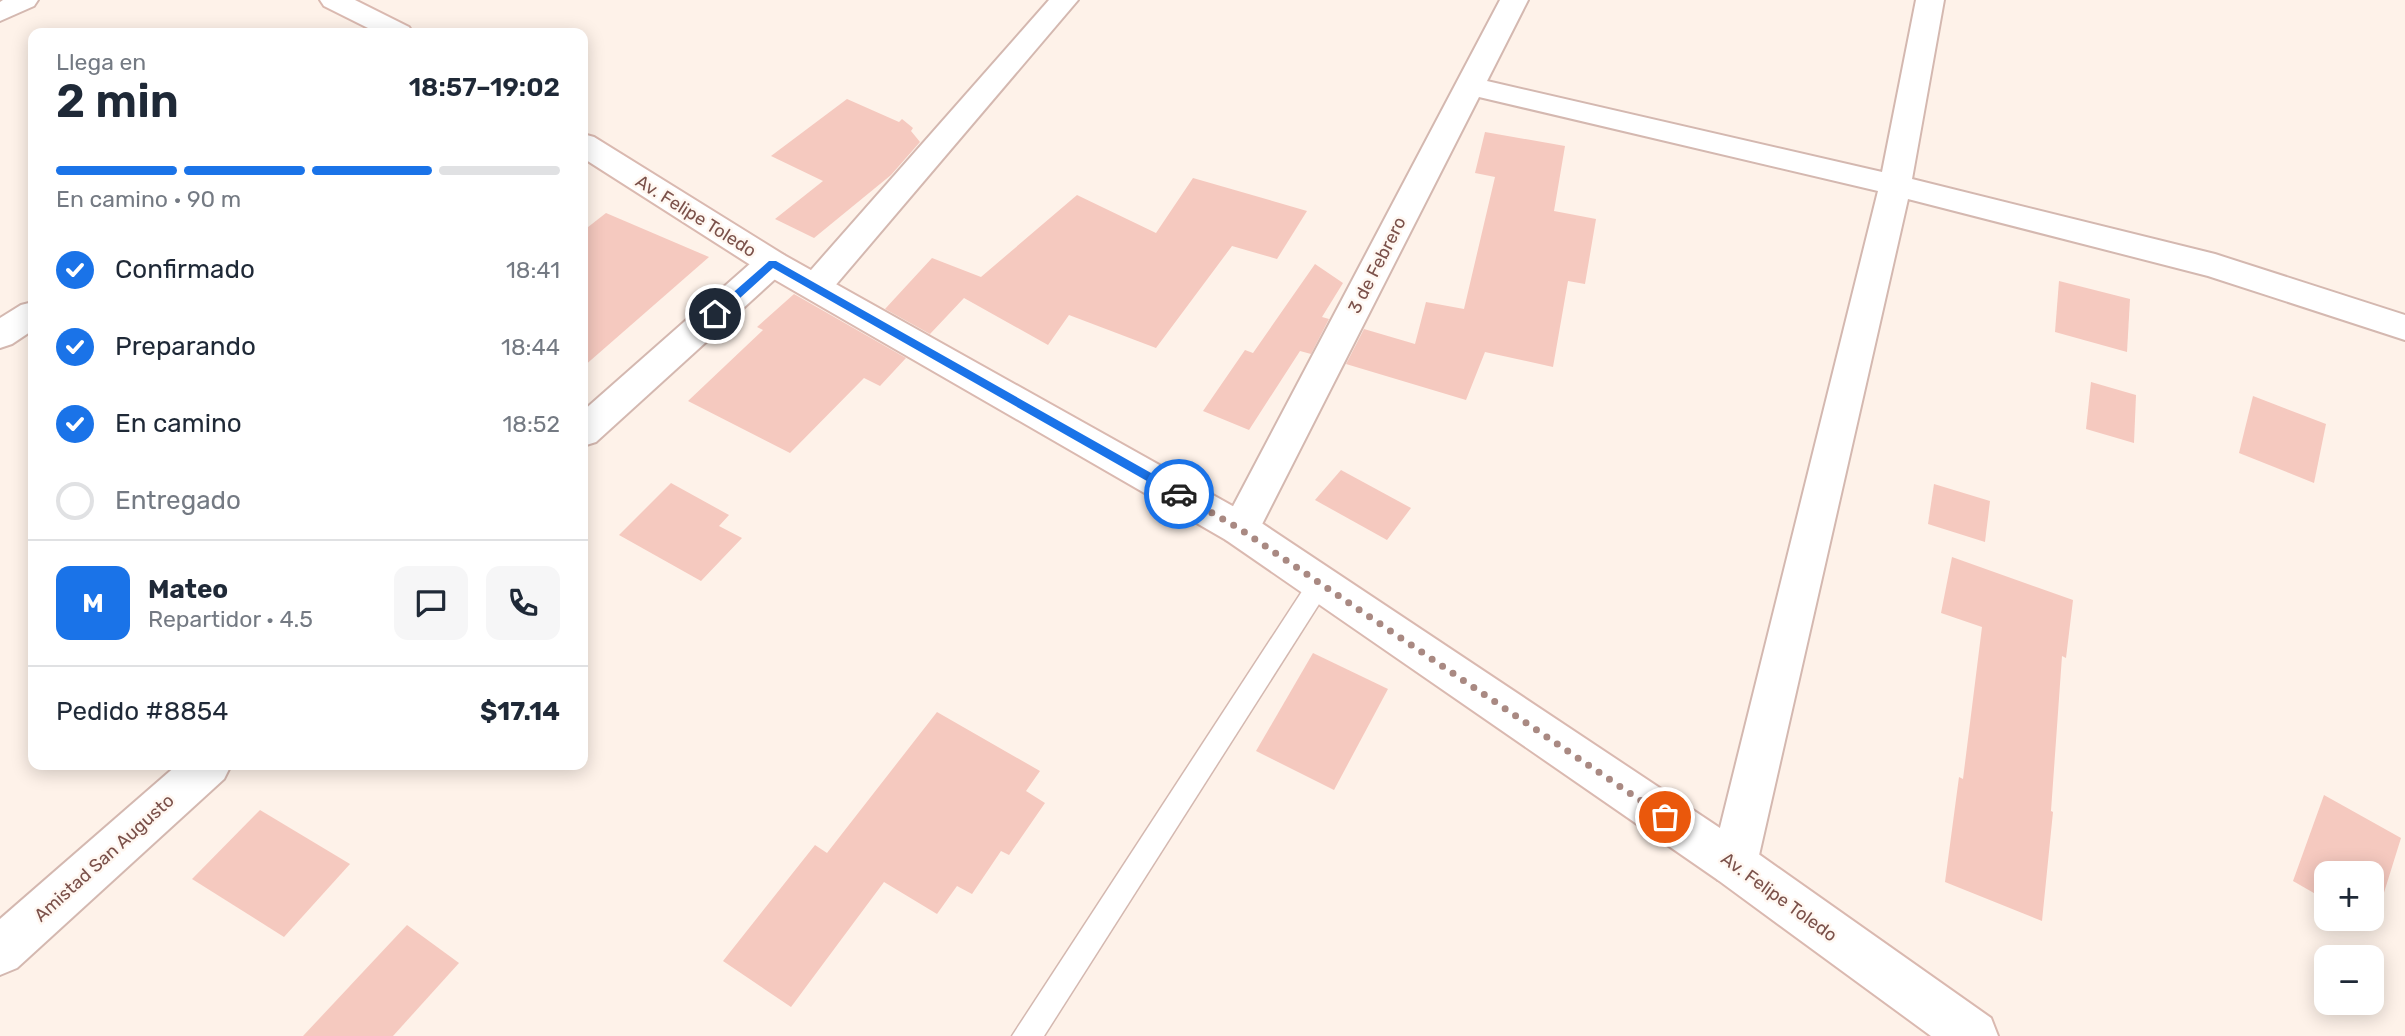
<!DOCTYPE html>
<html lang="es">
<head>
<meta charset="utf-8">
<style>
  :root { --surface:#fff; --page:#f6f6f7; --text:#1f2937; --muted:#747a83; --line:#e0e1e3; --accent:#1a73e8 }
  body { margin:0; font-family:Rubik,sans-serif; background:var(--page); color:var(--text); height:100vh; display:flex; flex-direction:column; font-size:26px; white-space:nowrap }
  * { box-sizing:border-box; margin:0 }
  p { font-size:23px; color:var(--muted) }
  .icon { flex:none; width:38px; height:38px; fill:none; stroke:currentColor; stroke-width:2; stroke-linecap:round; stroke-linejoin:round }
  .map { position:relative; flex:1; overflow:hidden }
  .side { position:absolute; left:28px; top:28px; width:560px; height:742px; display:flex; flex-direction:column; background:var(--surface); border-radius:14px; box-shadow:0 4px 18px #0003 }
  .side>* { flex:none }
  .buttons { position:absolute; left:2314px; top:861px; display:grid; gap:14px }
  .buttons a { display:grid; place-items:center; width:70px; height:70px; border-radius:14px; background:var(--surface); box-shadow:0 4px 18px #0003; font-size:35px }
  .pin { position:absolute; display:grid; place-items:center; width:60px; height:60px; color:#fff; margin:-30px; border:4px solid #fff; border-radius:50%; box-shadow:0 2px 7px #0007 }
  .courier { position:absolute; display:grid; place-items:center; width:70px; height:70px; margin:-35px; border:5px solid #1a73e8; border-radius:50%; background:#fff; color:#222; box-shadow:0 2px 9px #0007 }
  .headline em { font-style:normal; font-weight:600 }
  .headline div { display:flex; flex-direction:column-reverse }
  .headline { display:flex; align-items:center; justify-content:space-between; height:119px; padding:0 28px }
  h1 { font-size:46px; font-weight:600; line-height:52px }
  .bar { display:grid; grid-template-columns:repeat(4,1fr); gap:10px 7px; align-content:center; height:84px; padding:0 28px }
  .bar i { height:9px; border-radius:5px; background:var(--line) }
  .bar .selected { background:var(--accent) }
  .bar p { grid-column:span 4 }
  .line { display:flex; align-items:center; gap:18px; padding:0 28px; border-top:2px solid var(--line) }
  .line div { flex:1 }
  .round { display:grid; place-items:center; flex:none; width:74px; height:74px; border-radius:14px; background:var(--page) }
  ol { padding:0 28px; list-style:none }
  li { display:flex; align-items:center; gap:21px; height:77px }
  li p { margin-inline-start:auto }
  li .icon { padding:7px; border-radius:50%; background:var(--accent); color:#fff; stroke-width:4 }
  li:last-child { color:var(--muted) }
  li i { width:38px; height:38px; border:4px solid var(--line); border-radius:50% }
  .map>svg:first-child { display:block }
  .building { fill:#f5c9bf }
  .lines { fill:none; stroke-linecap:round; stroke-linejoin:round }
  .lane-casing { stroke:#d4b8b0; stroke-width:3 }
  .street-casing { stroke:#d4b8b0; stroke-width:4 }
  .secondary-casing { stroke:#dab9b0; stroke-width:4 }
  .lane { fill:#fff; fill-rule:evenodd }
  .street { fill:#fff; fill-rule:evenodd }
  .secondary { fill:#fff; fill-rule:evenodd }
  .route { fill:#1a73e8 }
  .done { stroke:#a98982; stroke-width:7; stroke-dasharray:0 12.6 }
  .labels { text-anchor:middle; stroke-width:5; stroke-linejoin:round; paint-order:stroke }
  .street-label { font-size:18px; fill:#7b514a; stroke:#fff7f1 }
</style>
</head>
<body>
<div class="map">
<svg width="2405" height="1036" viewBox="0 0 2405 1036">
  <rect width="100%" height="100%" fill="#fef2e9"/>
  <!-- building -->
  <g class="building">
    <path d="M847,99L899,122L902,119L913,128L911,131L920,142L891,175L814,238L775,219L823,181L771,156Z"/>
    <path d="M1485,132L1565,146L1554,211L1596,219L1585,284L1568,281L1553,367L1485,352L1466,400L1346,364L1364,329L1415,344L1426,302L1464,309L1495,177L1475,173Z"/>
    <path d="M1193,178L1307,211L1277,259L1232,246L1156,348L1069,315L1048,345L964,298L930,334L885,309L932,258L981,277L1077,195L1156,233Z"/>
    <path d="M606,213L709,257L583,367V231Z"/>
    <path d="M1315,264L1343,283L1322,317L1329,319L1311,354L1300,351L1249,430L1203,411L1245,350L1253,353Z"/>
    <path d="M2059,281L2130,299L2127,352L2055,332Z"/>
    <path d="M794,294L906,358L880,386L864,378L790,453L688,401L763,330L757,327Z"/>
    <path d="M2091,382L2136,395L2134,443L2086,429Z"/>
    <path d="M2253,396L2326,424L2314,483L2239,453Z"/>
    <path d="M1341,470L1411,508L1387,540L1315,500Z"/>
    <path d="M671,483L729,515L719,526L742,538L701,581L619,535Z"/>
    <path d="M1934,484L1990,501L1985,542L1928,524Z"/>
    <path d="M1952,557L2073,600L2066,658L2062,656L2051,811L2053,812L2042,921L1945,882L1959,777L1963,779L1982,627L1941,613Z"/>
    <path d="M1313,653L1388,689L1334,790L1256,751Z"/>
    <path d="M937,712L1040,771L1026,791L1045,803L1009,855L1001,851L972,894L957,886L937,914L884,882L791,1007L723,961L815,845L827,853Z"/>
    <path d="M2324,795L2401,838L2373,928L2358,919H2371V873H2326V900L2293,881Z"/>
    <path d="M260,810L350,864L284,937L192,879Z"/>
    <path d="M407,925L459,963L393,1036H303Z"/>
  </g>
  <g class="lines">
    <!-- lane casing -->
    <g class="lane-casing">
      <path id="lane" d="M1320,573L1328,576L1332,583L1328,590L1044,1036H1012L1312,576Z"/>
    </g>
    <!-- street casing -->
    <g class="street-casing">
      <g id="street">
        <path d="M3,0H38L34,6L0,21V2Z"/>
        <path d="M1049,0H1078L828,294L816,298L804,294L799,286L804,278Z"/>
        <path d="M1500,0H1528L1487,81L1882,172L1916,0H1944L1912,179L2215,254L2405,315V340L2208,276L1908,199L1757,864L1750,880L1734,886L1718,880L1711,864L1878,191L1479,97L1254,540L1240,545L1226,540L1221,529Z"/>
        <path d="M772,252L784,255L789,263L784,271L596,442L583,446V411L760,255Z"/>
        <path d="M33,302V330L12,344L0,348V318L21,305Z"/>
        <path d="M177,765H231L224,779L17,968L0,975V919Z"/>
      </g>
    </g>
    <!-- secondary casing -->
    <g class="secondary-casing">
      <g id="secondary">
        <path d="M320,0H355L409,27L413,33H378L324,6Z"/>
        <path d="M583,134L594,137L784,255L1254,518L1750,848L1991,1018L1998,1036H1931L1718,880L1226,540L760,271L583,158Z"/>
      </g>
    </g>
    <!-- lane -->
    <use href="#lane" class="lane"/>
    <!-- street -->
    <use href="#street" class="street"/>
    <!-- secondary -->
    <use href="#secondary" class="secondary"/>
  </g>
  <!-- route -->
  <path class="route" d="M769,261H776L1183,491V497H1175L773,268L719,317H712V311Z"/>
  <g class="lines">
    <!-- done -->
    <path class="done" d="M1179,494L1240,529L1665,817"/>
  </g>
  <g class="labels">
    <!-- street labels -->
    <g class="street-label">
      <text transform="translate(696 216) rotate(32)" y="6">Av. Felipe Toledo</text>
      <text transform="translate(1377 265) rotate(-63)" y="6">3 de Febrero</text>
      <text transform="translate(104 858) rotate(-42)" y="6">Amistad San Augusto</text>
      <text transform="translate(1779 897) rotate(36)" y="6">Av. Felipe Toledo</text>
    </g>
  </g>
</svg>
<div class="buttons">
<a>+</a>
<a>−</a>
</div>
<div class="pin" style="left:1665px;top:817px;background:#ea580c"><svg class="icon" aria-label="bag" viewBox="0 0 24 24"><path d="M5 8h14l-1 12H6zM9 8a3 3 0 0 1 6 0"/></svg></div>
<div class="pin" style="left:715px;top:314px;background:#1f2937"><svg class="icon" aria-label="home" viewBox="0 0 24 24"><path d="M3 11l9-7 9 7M6 9v11h12V9"/></svg></div>
<div class="courier" style="left:1179px;top:494px"><svg class="icon" aria-label="car" viewBox="0 0 24 24"><path d="M5 17H2v-5l4-1 3-4h7l3 4 3 1v5h-3M9 17h6M6 11h13"/><circle cx="7" cy="17" r="2"/><circle cx="17" cy="17" r="2"/></svg></div>
<section class="side">
<div class="headline"><div><h1>2 min</h1><p>Llega en</p></div><em>18:57–19:02</em></div>
<div class="bar"><i class="selected"></i><i class="selected"></i><i class="selected"></i><i></i><p>En camino · 90 m</p></div>
<ol>
<li><svg class="icon" aria-label="check" viewBox="0 0 24 24"><path d="M5 12l5 5 9-10"/></svg>Confirmado<p>18:41</p></li>
<li><svg class="icon" aria-label="check" viewBox="0 0 24 24"><path d="M5 12l5 5 9-10"/></svg>Preparando<p>18:44</p></li>
<li><svg class="icon" aria-label="check" viewBox="0 0 24 24"><path d="M5 12l5 5 9-10"/></svg>En camino<p>18:52</p></li>
<li><i></i>Entregado</li>
</ol>
<div class="line" style="height:126px"><b class="round" style="background:var(--accent);color:#fff">M</b><div><b>Mateo</b><p>Repartidor · 4.5</p></div><a class="round"><svg class="icon" aria-label="chat" viewBox="0 0 24 24"><path d="M4 5h16v11H9l-5 4z"/></svg></a><a class="round"><svg class="icon" aria-label="phone" viewBox="0 0 24 24"><path d="M5 4h4l2 5-3 2q2 4 5 5l2-3 5 2v4C11 20 4 13 5 4z"/></svg></a></div>
<div class="line" style="height:91px"><div>Pedido #8854</div><b>$17.14</b></div>
</section>
</div>
</body>
</html>
